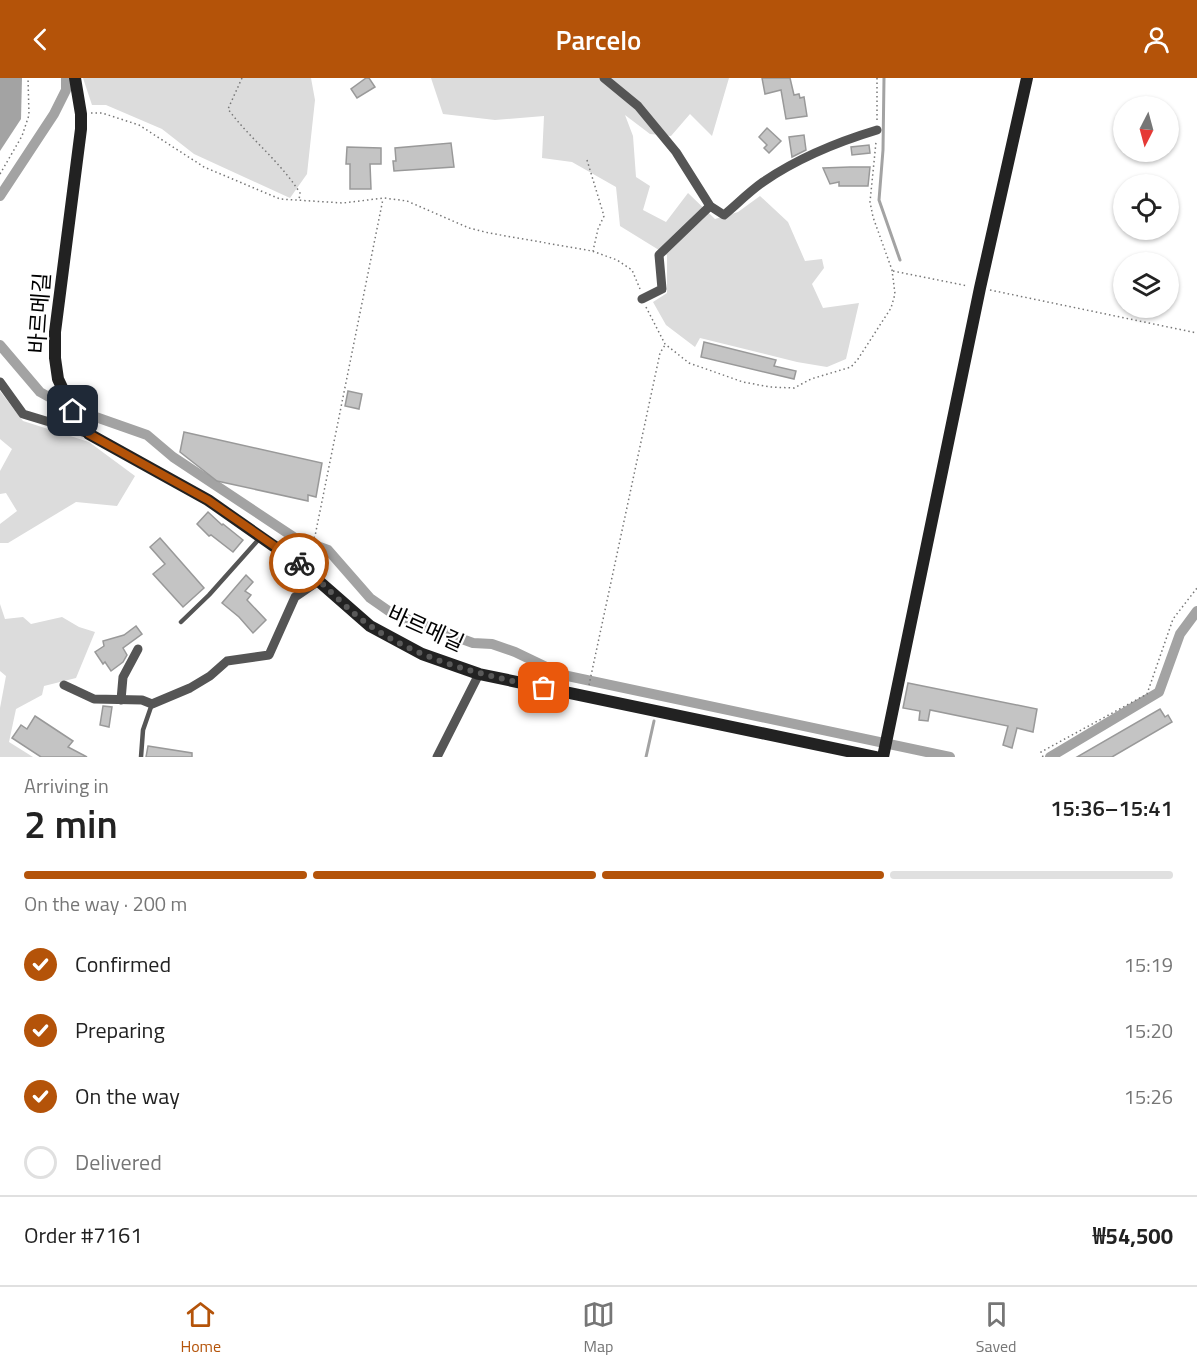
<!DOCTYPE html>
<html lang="en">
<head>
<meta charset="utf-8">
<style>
  :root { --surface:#fff; --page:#f6f6f6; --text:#222; --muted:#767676; --line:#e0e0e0; --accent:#b45309 }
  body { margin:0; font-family:"Titillium Web","Noto Sans KR",sans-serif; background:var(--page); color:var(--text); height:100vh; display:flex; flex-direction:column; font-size:22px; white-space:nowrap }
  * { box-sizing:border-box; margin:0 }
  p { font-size:20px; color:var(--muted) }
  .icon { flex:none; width:33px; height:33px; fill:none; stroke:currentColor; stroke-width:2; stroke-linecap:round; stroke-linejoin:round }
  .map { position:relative; height:679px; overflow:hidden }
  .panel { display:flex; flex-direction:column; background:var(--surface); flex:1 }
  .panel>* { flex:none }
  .needle { width:39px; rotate:186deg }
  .fabs { position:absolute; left:1113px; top:18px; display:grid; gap:12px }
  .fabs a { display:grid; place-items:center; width:66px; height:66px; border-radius:50%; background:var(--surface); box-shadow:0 2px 4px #0004; font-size:30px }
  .pin { position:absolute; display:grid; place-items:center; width:51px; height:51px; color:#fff; margin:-26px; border-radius:12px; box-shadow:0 3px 9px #0006 }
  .courier { position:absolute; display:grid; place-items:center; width:60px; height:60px; margin:-30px; border:4px solid #b45309; border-radius:50%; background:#fff; color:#222; box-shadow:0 2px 8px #0007 }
  .head em { font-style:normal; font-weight:600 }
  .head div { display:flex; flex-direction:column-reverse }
  .head { display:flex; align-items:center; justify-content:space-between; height:102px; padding:0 24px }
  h1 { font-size:39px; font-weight:600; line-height:45px }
  .bar { display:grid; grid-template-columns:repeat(4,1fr); gap:9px 6px; align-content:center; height:72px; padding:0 24px }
  .bar i { height:8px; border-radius:4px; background:var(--line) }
  .bar .active { background:var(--accent) }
  .bar p { grid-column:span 4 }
  .line { display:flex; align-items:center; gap:15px; padding:0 24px; border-top:2px solid var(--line) }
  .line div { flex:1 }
  ol { padding:0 24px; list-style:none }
  li { display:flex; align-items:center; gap:18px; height:66px }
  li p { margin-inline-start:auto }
  li .icon { padding:6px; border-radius:50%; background:var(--accent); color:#fff; stroke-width:4 }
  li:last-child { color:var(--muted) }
  li i { width:33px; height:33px; border:3px solid var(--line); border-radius:50% }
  header { display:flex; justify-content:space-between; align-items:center; height:78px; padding:0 24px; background:var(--accent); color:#fff; font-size:27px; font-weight:600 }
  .tabs { display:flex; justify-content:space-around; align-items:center; height:84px; border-top:2px solid var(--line); background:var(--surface); font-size:16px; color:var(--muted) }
  .tabs a { display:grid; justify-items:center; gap:3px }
  .tabs .active { color:var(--accent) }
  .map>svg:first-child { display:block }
  .green { fill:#dcdcdc }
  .water { fill:#a3a3a3 }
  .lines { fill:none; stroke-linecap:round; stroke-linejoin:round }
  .stream { stroke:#a3a3a3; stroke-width:3 }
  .canal { stroke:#a3a3a3; stroke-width:10 }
  .building { fill:#c4c4c4; stroke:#999; stroke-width:1.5 }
  .path { stroke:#777; stroke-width:1.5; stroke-dasharray:1.5 3; stroke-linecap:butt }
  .lane { stroke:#555; stroke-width:4.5 }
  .street { stroke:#555; stroke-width:9 }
  .secondary { stroke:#222; stroke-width:12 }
  .done { stroke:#595959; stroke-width:6; stroke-dasharray:0 10.8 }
  .route { stroke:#b45309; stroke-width:8 }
  .labels { text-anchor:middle; stroke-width:4.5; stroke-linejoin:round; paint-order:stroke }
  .street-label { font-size:22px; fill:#000; stroke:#fff }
</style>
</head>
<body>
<header><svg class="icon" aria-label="back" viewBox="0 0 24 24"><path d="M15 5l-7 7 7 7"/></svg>Parcelo<svg class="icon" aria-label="person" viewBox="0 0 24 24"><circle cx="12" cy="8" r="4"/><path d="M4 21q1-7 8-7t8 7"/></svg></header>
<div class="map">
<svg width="1197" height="679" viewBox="0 0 1197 679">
  <rect width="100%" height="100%" fill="#fff"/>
  <!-- green -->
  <g class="green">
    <path d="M83,0H311L315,22L307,96L290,120L194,76L162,51L106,27H92Z"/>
    <path d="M431,0H729L712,58L690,36L671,58L650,56L625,37L633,58L636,99L650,108L643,132L666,144L688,115L715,141L738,134L760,118L788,144L805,183L822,181L824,190L812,206L823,230L859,225L846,281L827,289L797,284L700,260L695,269L666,247L653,224L667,215V177L620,148L616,109L572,84L542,80L544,38L495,42L443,36Z"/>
    <path d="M0,313L23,343L89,364L135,398L117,428L76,424L8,465H0V446L17,433L6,415L0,416V393L12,371L0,361Z"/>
    <path d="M0,526L5,541L23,539L31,546L62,539L79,549L95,554L76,600L44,608L42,617L16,631L9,664L33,679H0V630L6,598L0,593Z"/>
  </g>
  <!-- water -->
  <path class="water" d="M0,0H22L21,41L0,73Z"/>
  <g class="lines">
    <!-- stream -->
    <g class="stream">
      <path d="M884,0L883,72L879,122L900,182"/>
      <path d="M646,679L654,643"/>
    </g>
    <!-- canal -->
    <g class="canal">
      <path d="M0,118L54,36L66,12V0"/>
      <path d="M0,267L40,314L58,324"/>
      <path d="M93,338L147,357L173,379L295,460L328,472L370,520L393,536L473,565L492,566L515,574L563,597L950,679"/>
      <path d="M1050,679L1159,614L1180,556L1197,533"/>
    </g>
  </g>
  <!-- building -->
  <g class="building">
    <path d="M366,0H369L375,9L357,20L351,11Z"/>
    <path d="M762,0H790L794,17L799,16L800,20L804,19L807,38L786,41L781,12L765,16Z"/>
    <path d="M767,50L781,63L769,75L764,70L767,67L759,59Z"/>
    <path d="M804,57L806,72L792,79L789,59Z"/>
    <path d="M451,65L454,89L394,93L393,83H396L395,70Z"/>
    <path d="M869,67L870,75L852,77L851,69Z"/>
    <path d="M347,69L381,70V86H370L371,111H350V86H346Z"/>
    <path d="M850,89H870L868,108H839V104L830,106L823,90Z"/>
    <path d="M704,264L776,282L774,288L796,293L794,301L701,279Z"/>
    <path d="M348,313L362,316L359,331L345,328Z"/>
    <path d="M184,354L322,385L316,419L308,417V423L217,403L180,374Z"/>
    <path d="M208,434L222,447L223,446L243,462L233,474L211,457L209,458L197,446Z"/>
    <path d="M160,460L204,510L183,529L153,496L165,486L150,469Z"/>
    <path d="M246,497L253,504L245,513L251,517L247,522L266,542L253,555L239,539L222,525Z"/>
    <path d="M136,548L142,556L123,570L127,577L123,584L111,593L105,584L103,586L95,574L104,568L103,563L124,557Z"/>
    <path d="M908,605L1037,631L1033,654L1017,650L1012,670L1003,667L1008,648L930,632L928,643L919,642L920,633L903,630Z"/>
    <path d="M103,628L112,629L109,649L100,647Z"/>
    <path d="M1160,631L1165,639L1168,637L1172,644L1112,679H1077Z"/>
    <path d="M35,638L73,663L68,669L87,679H41L12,660L21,647L27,651Z"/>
    <path d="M148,668L192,675V679H146Z"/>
  </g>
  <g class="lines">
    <!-- path -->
    <g class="path">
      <path d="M242,0L228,31C250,61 280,83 300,115L299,122"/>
      <path d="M877,0V44"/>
      <path d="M91,35H102L139,47L204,89L280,121L343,125L384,120L407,123L469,150L489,155L592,173L617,182L632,192L640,211"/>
      <path d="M587,82L604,138L598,151L593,173"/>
      <path d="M0,96L22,58L29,37L28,0"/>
      <path d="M893,193L968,208"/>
      <path d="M990,212L1197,255"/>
      <path d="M646,229L665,266L689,285L743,304L770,309L794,310L811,301L851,289L858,281L891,230L895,216L892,192L873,139L870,124L876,64"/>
      <path d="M304,475L315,458L383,121"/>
      <path d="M589,607L660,275L665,267"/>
      <path d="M1043,679L1041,674L1147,616L1173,541L1197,510"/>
    </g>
    <!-- lane -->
    <g class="lane">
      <path d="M181,544L209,517L259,461"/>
      <path d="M141,679L143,652L152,626"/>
    </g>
    <!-- street -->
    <g class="street">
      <path d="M604,0L638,28L676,74L710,128L724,137C737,126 749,114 763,104C798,80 837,64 877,52"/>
      <path d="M642,221L662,211L659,177L710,128"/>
      <path d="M0,304L23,336L89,356"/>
      <path d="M64,607L94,621L142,622L152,626L190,610L210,598L227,583L269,577L295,519L320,502"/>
      <path d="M121,622L123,599L138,571"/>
      <path d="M437,679L479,596"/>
    </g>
    <!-- secondary -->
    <g class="secondary">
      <path d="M75,0L81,36V51L55,254V280L58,301L73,333L89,356L208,422L298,485L370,548L422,576L479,596L876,679"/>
      <path d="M883,679L980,210L1027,0"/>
    </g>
  </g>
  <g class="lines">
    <!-- done -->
    <path class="done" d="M299,485C324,505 346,532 372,549C423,584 484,597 544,610"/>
    <!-- route -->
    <path class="route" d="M73,333L89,356L208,422L299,485"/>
  </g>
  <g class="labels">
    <!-- street labels -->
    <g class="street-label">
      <text transform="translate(39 235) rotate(-86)" y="8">바르메길</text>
      <text transform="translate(426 550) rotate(24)" y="8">바르메길</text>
    </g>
  </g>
</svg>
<div class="fabs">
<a><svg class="needle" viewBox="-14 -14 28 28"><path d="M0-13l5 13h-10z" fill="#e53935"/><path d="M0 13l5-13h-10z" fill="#767676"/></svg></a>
<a><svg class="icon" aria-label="locate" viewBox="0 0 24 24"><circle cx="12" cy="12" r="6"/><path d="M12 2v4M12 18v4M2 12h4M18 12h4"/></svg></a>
<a><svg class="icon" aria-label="layers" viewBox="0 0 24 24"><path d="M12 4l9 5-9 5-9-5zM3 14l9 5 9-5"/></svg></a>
</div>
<div class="pin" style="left:544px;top:610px;background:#ea580c"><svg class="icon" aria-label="bag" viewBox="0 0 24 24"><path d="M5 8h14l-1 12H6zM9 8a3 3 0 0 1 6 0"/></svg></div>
<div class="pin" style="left:73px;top:333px;background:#1f2937"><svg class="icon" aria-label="home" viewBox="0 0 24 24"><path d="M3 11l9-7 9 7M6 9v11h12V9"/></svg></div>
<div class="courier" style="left:299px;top:485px"><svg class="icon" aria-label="bike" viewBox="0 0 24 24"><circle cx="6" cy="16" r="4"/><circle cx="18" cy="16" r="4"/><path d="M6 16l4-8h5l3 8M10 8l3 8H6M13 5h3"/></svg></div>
</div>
<section class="panel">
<div class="head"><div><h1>2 min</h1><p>Arriving in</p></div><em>15:36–15:41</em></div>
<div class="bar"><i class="active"></i><i class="active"></i><i class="active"></i><i></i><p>On the way · 200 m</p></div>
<ol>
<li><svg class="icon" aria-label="check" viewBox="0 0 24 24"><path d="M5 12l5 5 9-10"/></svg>Confirmed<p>15:19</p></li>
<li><svg class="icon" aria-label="check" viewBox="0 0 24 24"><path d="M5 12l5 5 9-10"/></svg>Preparing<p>15:20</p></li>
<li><svg class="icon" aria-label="check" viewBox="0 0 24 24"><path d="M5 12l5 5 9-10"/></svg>On the way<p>15:26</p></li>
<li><i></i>Delivered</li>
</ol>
<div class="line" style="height:78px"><div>Order #7161</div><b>₩54,500</b></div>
</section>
<nav class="tabs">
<a class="active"><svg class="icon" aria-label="home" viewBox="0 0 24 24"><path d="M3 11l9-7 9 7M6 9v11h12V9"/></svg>Home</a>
<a><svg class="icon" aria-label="map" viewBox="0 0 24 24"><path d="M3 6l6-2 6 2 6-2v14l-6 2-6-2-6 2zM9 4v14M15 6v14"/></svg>Map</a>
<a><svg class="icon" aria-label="saved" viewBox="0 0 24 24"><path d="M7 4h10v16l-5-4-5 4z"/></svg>Saved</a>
</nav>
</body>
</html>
